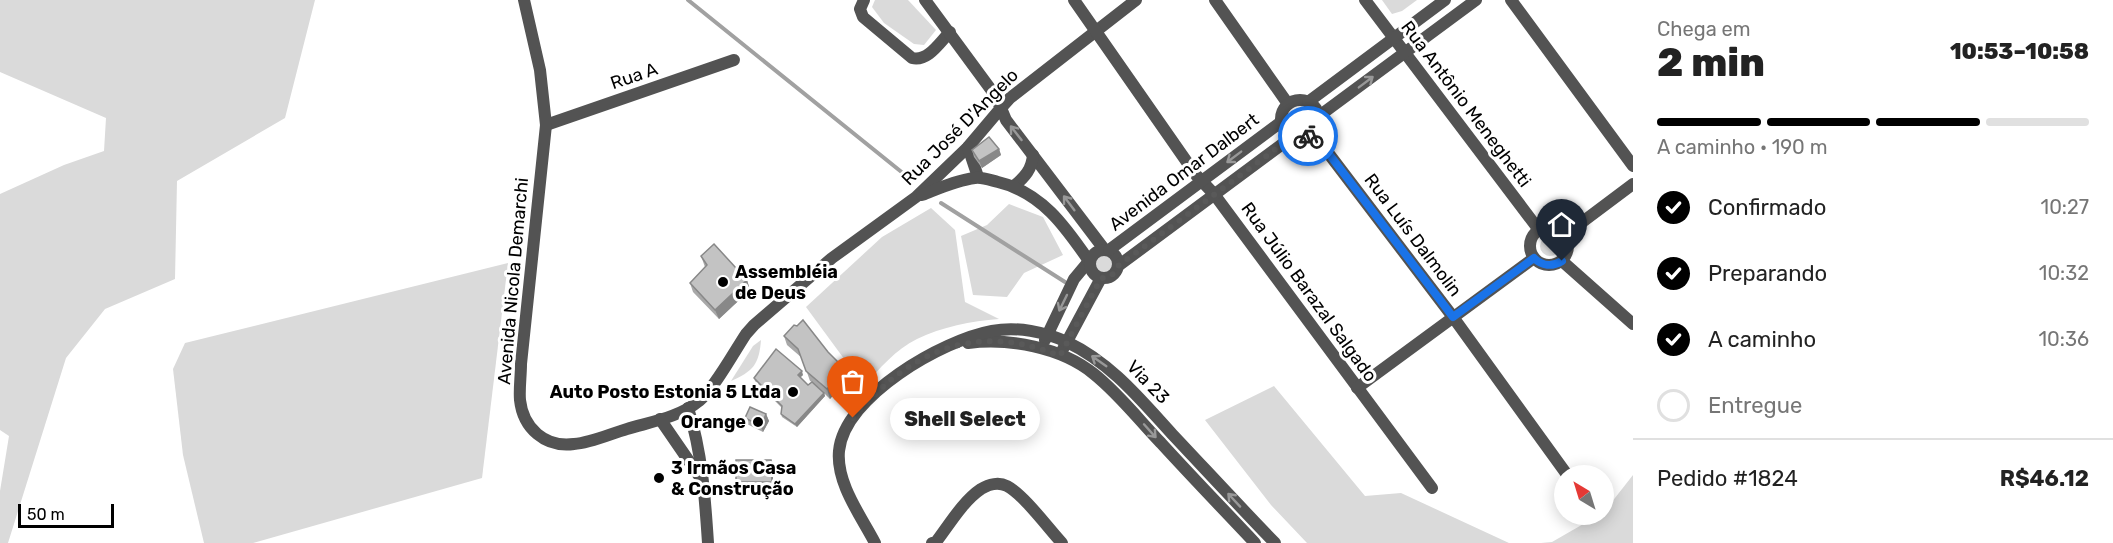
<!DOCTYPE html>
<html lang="pt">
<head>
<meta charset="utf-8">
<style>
  :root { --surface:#fff; --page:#f2f2f2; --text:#222; --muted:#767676; --line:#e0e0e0; --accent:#000 }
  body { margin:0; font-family:Rubik,sans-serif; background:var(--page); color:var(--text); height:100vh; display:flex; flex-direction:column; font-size:22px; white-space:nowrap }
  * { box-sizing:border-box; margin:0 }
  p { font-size:20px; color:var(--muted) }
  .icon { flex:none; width:33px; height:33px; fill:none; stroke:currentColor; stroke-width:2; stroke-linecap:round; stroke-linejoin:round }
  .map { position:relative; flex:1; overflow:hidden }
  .sheet { display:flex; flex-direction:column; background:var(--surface); width:480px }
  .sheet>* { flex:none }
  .needle { width:39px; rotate:322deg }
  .buttons { position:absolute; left:1554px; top:465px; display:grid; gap:12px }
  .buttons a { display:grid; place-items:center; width:60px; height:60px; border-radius:50%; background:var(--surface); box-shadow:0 3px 15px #0003; font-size:30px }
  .scale { position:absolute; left:18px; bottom:15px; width:96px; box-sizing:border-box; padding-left:6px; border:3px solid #000; border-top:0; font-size:16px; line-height:21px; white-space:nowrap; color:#000; -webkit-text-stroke:4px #fff; paint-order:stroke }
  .pin { position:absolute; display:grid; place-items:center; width:51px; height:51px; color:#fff; margin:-62px -26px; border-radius:50% 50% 50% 0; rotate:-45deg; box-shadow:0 0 6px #0007 }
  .pin .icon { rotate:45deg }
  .courier { position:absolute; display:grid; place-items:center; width:60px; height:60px; margin:-30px; border:4px solid #1a73e8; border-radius:50%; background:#fff; color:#222; box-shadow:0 2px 8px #0007 }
  .bubble { position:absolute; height:42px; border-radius:21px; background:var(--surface); box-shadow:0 3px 15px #0003; font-size:20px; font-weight:800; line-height:42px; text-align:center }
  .headline em { font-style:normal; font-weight:800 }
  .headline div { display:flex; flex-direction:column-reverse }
  .headline { display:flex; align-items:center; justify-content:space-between; height:102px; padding:0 24px }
  h1 { font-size:39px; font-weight:800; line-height:45px }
  .bar { display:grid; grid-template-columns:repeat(4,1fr); gap:9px 6px; align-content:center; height:72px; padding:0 24px }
  .bar i { height:8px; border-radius:4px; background:var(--line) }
  .bar .active { background:var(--accent) }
  .bar p { grid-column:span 4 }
  .line { display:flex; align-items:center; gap:15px; padding:0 24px; border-top:2px solid var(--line) }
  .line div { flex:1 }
  ol { padding:0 24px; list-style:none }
  li { display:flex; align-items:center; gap:18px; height:66px }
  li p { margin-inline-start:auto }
  li .icon { padding:6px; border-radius:50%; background:var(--accent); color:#fff; stroke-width:4 }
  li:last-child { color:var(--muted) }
  li i { width:33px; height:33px; border:3px solid var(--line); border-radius:50% }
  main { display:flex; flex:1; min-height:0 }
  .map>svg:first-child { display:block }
  .green { fill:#dadada }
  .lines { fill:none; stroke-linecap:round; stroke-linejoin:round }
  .stream { stroke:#a1a1a1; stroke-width:4 }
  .minor { stroke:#535353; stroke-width:12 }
  .tertiary { stroke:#535353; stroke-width:12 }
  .wall { fill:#a8a8a8 }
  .shaded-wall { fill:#888 }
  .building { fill:#c3c3c3; stroke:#888; stroke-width:1.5 }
  .oneway { stroke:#989898 }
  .done { stroke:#595959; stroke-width:6; stroke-dasharray:0 10.8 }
  .route { stroke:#1a73e8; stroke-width:8 }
  .poi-dot { fill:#000; stroke:#fff; stroke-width:2 }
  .labels { text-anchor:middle; stroke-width:6; stroke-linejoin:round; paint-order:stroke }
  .street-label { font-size:18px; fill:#000; stroke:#fff }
  .poi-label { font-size:18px; font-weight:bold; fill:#000; stroke:#fff; text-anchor:start }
</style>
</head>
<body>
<main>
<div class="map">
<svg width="1633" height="543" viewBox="0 0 1633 543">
  <rect width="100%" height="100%" fill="#fff"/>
  <!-- green -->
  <g class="green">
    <path d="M0,0H315L285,118L177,181L175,279L105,309L66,358L8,543H0V491L9,436L0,430V194L64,165L104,151L106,118L0,72Z"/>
    <path d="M875,0H908L936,30L924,45L914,44L884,23L872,7Z"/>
    <path d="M1382,0H1417L1402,11L1392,14Z"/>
    <circle cx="1300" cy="120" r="10"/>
    <path d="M1009,204L1043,217L1063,255L1024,273L1007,297L973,295L961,236L987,225Z"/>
    <path d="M931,208L955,230L965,302L999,319C971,321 942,327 917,339C896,349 879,369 864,386L806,307L882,237Z"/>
    <circle cx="1550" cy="246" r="10"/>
    <circle cx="1104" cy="264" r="10"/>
    <path d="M508,263L482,478L253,543H204L183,455L173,369L185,343Z"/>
    <path d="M761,340C759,365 753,371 731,381L753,346Z"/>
    <path d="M1274,386L1365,496L1401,493L1509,543H1307L1271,505L1205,420Z"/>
    <path d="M1633,475V543H1541L1552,542L1599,515L1604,514V512Z"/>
  </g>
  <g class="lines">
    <!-- stream -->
    <g class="stream">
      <path d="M688,0L909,178"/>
      <path d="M941,203L1065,282"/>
    </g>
    <!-- minor -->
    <g class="minor">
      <path d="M864,0L860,9L863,17L912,58C928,62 940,42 950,32"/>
      <path d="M925,0L992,91L1001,108L1010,98L1136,0"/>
      <path d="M1074,0L1196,175L1214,194L1432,488"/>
      <path d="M1215,0L1288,104"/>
      <path d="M1365,0L1539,230"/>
      <path d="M1511,0L1633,166"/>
      <path d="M546,125L734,60"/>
      <path d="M1313,133L1453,317L1568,476"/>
      <circle cx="1549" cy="246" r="19"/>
      <path d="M1565,235L1633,184"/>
      <path d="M1562,261L1633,324"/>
      <path d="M1045,340L1074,279L1089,261"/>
      <path d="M968,343C1009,338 1061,347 1094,374C1119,394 1139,420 1161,443C1192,477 1224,510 1255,543"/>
      <path d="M1063,349L1101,278"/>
      <path d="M1357,388L1534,258"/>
      <path d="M875,543C861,516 836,483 839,451C844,396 943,340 992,331C1017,326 1045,332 1067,342C1111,363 1140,399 1172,434C1206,470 1240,507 1275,543"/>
      <path d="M932,543L936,542C949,525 963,501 981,489C989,484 999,482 1007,486C1024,495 1048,528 1062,543"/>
    </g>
    <!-- tertiary -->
    <g class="tertiary">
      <path d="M524,0L540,70L546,125L521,364C521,376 519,389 520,400C523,428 545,448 574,444C591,443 610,434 627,429C650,422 680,417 699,401C714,389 734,352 746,334L754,325L832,258L916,197L968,147L1001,108L1006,120L1104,249"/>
      <circle cx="1300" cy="119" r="19"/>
      <path d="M1308,102L1445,0"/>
      <path d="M1319,116L1476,0"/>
      <path d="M968,147L978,177"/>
      <path d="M1014,186C1025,177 1032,169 1033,155"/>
      <path d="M922,195C940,188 957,180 975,178C982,177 990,180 998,182C1041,192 1065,226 1089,261"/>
      <circle cx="1104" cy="264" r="14"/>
      <path d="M1109,250L1281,122"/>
      <path d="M1118,266L1292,137"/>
      <path d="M688,408C702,452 705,497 708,543"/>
      <path d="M660,419L702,480"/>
    </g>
  </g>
  <!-- wall -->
  <g class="wall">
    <path d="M999,149L1001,155L982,168L974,157L972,150Z"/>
    <path d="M701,256L747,280L750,290L719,319L693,292L690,283L705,267Z"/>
    <path d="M784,336L848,378L830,399L824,393L825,396L797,427L782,417L781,414L782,408L755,381L754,378L803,375L800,378L808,385L812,382L810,381L802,358L787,345Z"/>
    <path d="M766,414L769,421L763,432L747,424L745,418Z"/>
    <path d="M771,460L773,463V485L737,486L736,482Z"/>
  </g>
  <!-- shaded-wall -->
  <g class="shaded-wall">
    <path d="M999,149L1001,155L982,168L979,161Z"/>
    <path d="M747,280L750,290L719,319L715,310Z"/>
    <path d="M845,369L848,378L830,399L827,389Z"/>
    <path d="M802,371L803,375L799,378L798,375Z"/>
    <path d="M824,393L825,396L797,427L795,424Z"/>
    <path d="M766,414L769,421L763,432L761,426Z"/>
    <path d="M771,460L773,463V485L772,482Z"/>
  </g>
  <!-- building -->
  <g class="building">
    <path d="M989,137L999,149L979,161L972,150Z"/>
    <path d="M714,244L747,280L715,310L690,283L707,265L701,256Z"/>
    <path d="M803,320L828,352L845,369L827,389L806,371L798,349L784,336L794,325L797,326Z"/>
    <path d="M776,349L802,371L798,375L808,385L812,382L824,393L795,424L781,414L782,406L754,378Z"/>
    <path d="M750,407L766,414L761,426L745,418Z"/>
    <path d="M736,460H771L772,482H736Z"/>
  </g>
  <!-- one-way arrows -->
  <defs><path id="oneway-shaft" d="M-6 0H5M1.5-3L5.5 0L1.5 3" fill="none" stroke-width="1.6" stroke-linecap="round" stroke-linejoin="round" transform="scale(1.5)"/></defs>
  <g class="oneway">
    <use href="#oneway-shaft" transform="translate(1366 82) rotate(-37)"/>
    <use href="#oneway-shaft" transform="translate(1016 133) rotate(-128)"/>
    <use href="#oneway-shaft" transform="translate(1234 157) rotate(143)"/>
    <use href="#oneway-shaft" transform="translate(1069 203) rotate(-127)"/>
    <use href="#oneway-shaft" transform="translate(1063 303) rotate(116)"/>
    <use href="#oneway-shaft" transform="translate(1099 361) rotate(-145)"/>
    <use href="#oneway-shaft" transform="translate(1150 431) rotate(48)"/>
    <use href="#oneway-shaft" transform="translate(1234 500) rotate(-133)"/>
  </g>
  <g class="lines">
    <!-- done -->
    <path class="done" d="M853,418C909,351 975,321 1060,356L1101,278C1110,278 1115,274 1118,266L1292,137L1302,138L1308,136"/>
    <!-- route -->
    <path class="route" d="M1308,136L1313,133L1453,317L1534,258C1542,266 1552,267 1562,261"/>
  </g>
  <!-- markers -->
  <g class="poi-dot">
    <circle cx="723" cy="282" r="6"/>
    <circle cx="793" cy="392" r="6"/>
    <circle cx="758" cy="422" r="6"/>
    <circle cx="659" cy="478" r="6"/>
  </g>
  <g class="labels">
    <!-- street labels -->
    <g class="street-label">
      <text transform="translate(634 76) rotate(-19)" y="6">Rua A</text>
      <text transform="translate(1466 104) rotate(53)" y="6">Rua Antônio Meneghetti</text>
      <text transform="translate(960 127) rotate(-45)" y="6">Rua José D'Angelo</text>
      <text transform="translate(1184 172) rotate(-37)" y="6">Avenida Omar Dalbert</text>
      <text transform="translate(1413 235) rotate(53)" y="6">Rua Luís Dalmolin</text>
      <text transform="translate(513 281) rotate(-85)" y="6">Avenida Nicola Demarchi</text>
      <text transform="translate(1309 292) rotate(54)" y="6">Rua Júlio Barazal Salgado</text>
      <text transform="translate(1148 382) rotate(46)" y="6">Via 23</text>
    </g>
    <!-- poi labels -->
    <g class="poi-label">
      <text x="735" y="278">Assembléia<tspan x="735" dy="21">de Deus</tspan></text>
      <text x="781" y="398" text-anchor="end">Auto Posto Estonia 5 Ltda</text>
      <text x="746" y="428" text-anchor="end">Orange</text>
      <text x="671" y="474">3 Irmãos Casa<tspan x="671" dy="21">&amp; Construção</tspan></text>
    </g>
  </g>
</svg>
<div class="buttons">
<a><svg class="needle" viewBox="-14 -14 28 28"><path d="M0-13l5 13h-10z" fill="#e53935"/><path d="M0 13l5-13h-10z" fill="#767676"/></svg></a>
</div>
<div class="scale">50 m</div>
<div class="pin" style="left:853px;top:418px;background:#ea580c"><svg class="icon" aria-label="bag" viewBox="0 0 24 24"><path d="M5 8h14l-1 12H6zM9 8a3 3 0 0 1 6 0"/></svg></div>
<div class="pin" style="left:1562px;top:261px;background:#1f2937"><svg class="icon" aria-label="home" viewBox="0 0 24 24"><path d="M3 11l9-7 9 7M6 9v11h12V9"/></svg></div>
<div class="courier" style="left:1308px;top:136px"><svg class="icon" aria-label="bike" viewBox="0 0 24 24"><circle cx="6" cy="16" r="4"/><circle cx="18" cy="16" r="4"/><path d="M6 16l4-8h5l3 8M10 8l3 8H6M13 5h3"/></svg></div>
<div class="bubble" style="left:890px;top:398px;width:150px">Shell Select</div>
</div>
<section class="sheet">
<div class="headline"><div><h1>2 min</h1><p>Chega em</p></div><em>10:53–10:58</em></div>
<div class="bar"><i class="active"></i><i class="active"></i><i class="active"></i><i></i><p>A caminho · 190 m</p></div>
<ol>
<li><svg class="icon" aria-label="check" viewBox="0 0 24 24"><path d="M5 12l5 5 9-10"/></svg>Confirmado<p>10:27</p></li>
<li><svg class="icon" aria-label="check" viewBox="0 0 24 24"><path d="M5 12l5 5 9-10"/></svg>Preparando<p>10:32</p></li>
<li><svg class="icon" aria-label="check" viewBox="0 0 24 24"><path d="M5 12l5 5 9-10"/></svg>A caminho<p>10:36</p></li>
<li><i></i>Entregue</li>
</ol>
<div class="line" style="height:78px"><div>Pedido #1824</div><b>R$46.12</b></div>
</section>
</main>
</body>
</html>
